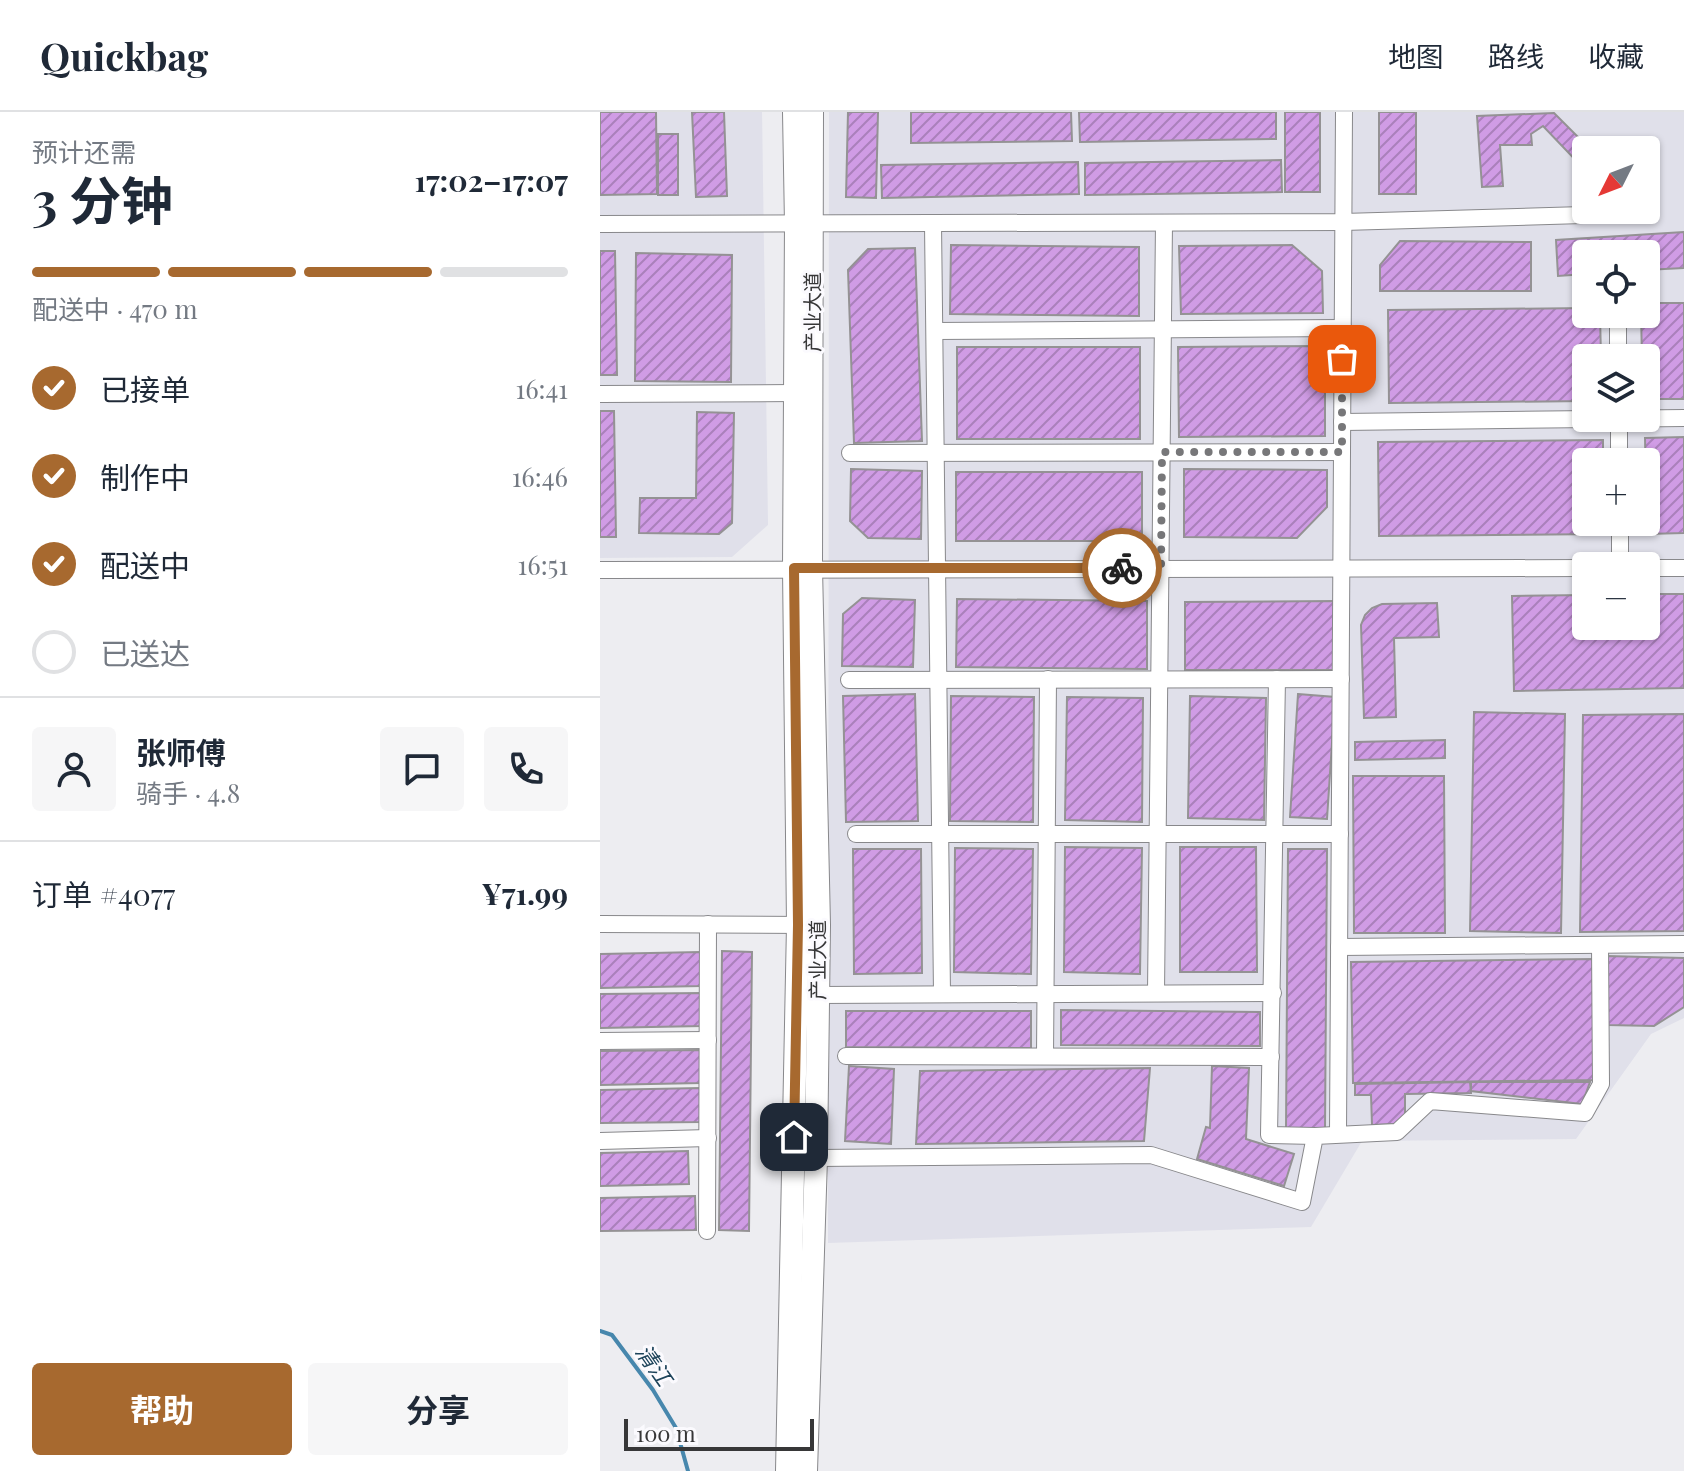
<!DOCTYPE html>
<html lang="zh">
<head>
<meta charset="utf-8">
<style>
  :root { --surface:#fff; --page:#f6f6f7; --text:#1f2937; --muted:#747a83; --line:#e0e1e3; --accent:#a7692f }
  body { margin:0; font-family:"Playfair Display","Noto Sans SC",serif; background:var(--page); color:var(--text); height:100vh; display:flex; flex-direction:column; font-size:30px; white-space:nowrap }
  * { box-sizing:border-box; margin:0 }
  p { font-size:26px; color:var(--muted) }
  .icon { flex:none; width:44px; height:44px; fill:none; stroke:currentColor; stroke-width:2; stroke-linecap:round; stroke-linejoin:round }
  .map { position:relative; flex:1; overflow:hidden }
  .drawer { display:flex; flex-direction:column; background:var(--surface); width:600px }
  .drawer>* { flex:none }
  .needle { width:52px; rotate:228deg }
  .buttons { position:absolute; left:972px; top:24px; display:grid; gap:16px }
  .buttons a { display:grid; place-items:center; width:88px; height:88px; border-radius:8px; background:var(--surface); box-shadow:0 2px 6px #0004; font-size:40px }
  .scale { position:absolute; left:24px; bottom:20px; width:190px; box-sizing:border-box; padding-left:8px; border:4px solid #373738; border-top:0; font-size:22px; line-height:28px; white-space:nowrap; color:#373738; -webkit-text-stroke:6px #fbfafe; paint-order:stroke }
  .pin { position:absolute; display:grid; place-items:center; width:68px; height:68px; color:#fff; margin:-34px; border-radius:16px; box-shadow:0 4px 12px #0006 }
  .courier { position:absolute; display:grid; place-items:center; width:80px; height:80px; margin:-40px; border:6px solid #a7692f; border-radius:50%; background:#fff; color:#222; box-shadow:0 2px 10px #0007 }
  .head em { font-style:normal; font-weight:700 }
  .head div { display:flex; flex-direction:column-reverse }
  .head { display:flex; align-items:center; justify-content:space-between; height:136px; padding:0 32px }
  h1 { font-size:52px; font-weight:700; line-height:60px }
  .bar { display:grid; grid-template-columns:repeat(4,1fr); gap:12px 8px; align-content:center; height:96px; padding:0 32px }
  .bar i { height:10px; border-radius:6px; background:var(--line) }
  .bar .active { background:var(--accent) }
  .bar p { grid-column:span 4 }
  .line { display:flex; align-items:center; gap:20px; padding:0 32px; border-top:2px solid var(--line) }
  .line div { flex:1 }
  .round { display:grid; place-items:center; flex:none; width:84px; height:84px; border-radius:8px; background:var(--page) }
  ol { padding:0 32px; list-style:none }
  li { display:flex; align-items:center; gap:24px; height:88px }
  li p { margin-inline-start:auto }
  li .icon { padding:8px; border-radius:50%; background:var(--accent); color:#fff; stroke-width:4 }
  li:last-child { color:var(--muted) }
  li i { width:44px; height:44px; border:4px solid var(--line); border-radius:50% }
  .cta { display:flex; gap:16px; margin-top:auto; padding:16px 32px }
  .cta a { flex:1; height:92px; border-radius:8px; background:var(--accent); color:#fff; font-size:32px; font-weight:700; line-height:92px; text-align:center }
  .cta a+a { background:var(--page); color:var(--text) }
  header { display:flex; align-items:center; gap:48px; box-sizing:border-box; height:112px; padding:0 40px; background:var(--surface); border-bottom:2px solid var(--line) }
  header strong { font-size:38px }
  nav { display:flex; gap:44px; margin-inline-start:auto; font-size:28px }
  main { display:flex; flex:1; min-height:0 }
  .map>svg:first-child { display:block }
  .built { fill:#e0e0ea; fill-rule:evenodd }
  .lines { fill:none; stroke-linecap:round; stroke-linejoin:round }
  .stream { stroke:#4787ad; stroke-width:4 }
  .building { fill:url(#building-hatch); stroke:#949294; stroke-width:2 }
  .minor-casing { stroke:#88888b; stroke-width:18 }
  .major-casing { stroke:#88888b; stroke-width:24 }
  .minor { stroke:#fff; stroke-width:16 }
  .major { stroke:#fff; stroke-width:22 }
  .done { stroke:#777779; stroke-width:8; stroke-dasharray:0 14.4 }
  .route { stroke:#a7692f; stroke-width:10 }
  .labels { text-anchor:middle; stroke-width:6; stroke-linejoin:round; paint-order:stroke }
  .street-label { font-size:20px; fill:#373738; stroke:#fbfafe }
  .water-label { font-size:22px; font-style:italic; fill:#1d435a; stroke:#fbfafe }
</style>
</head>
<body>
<header>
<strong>Quickbag</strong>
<nav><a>地图</a><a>路线</a><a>收藏</a></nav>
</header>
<main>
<section class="drawer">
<div class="head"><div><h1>3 分钟</h1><p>预计还需</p></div><em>17:02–17:07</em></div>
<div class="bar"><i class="active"></i><i class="active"></i><i class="active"></i><i></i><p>配送中 · 470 m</p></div>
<ol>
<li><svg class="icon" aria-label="check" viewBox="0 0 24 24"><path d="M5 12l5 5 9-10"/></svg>已接单<p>16:41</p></li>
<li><svg class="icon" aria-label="check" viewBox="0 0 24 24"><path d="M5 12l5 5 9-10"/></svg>制作中<p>16:46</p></li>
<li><svg class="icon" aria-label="check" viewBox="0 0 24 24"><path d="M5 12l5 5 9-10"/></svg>配送中<p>16:51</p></li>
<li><i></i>已送达</li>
</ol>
<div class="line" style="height:144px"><a class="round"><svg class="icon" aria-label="person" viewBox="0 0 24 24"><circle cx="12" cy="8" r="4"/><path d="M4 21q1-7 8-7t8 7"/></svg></a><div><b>张师傅</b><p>骑手 · 4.8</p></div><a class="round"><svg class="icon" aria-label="chat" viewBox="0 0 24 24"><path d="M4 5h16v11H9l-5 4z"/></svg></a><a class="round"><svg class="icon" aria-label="phone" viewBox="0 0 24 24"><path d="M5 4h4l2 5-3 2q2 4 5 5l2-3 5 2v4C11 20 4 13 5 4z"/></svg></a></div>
<div class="line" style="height:104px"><div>订单 #4077</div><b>¥71.99</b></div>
<div class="cta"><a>帮助</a><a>分享</a></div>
</section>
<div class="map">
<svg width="1084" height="1359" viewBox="0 0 1084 1359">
  <defs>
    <pattern id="building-hatch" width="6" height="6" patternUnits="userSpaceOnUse" patternTransform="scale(2)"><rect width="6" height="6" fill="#d09ce5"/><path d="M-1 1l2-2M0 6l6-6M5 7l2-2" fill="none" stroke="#aa80bb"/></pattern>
  </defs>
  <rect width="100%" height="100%" fill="#ededf1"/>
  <!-- built -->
  <g class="built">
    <path d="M0,0H162L168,413L132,445L0,446Z"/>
    <path d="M229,0H1084V906L1051,922L976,1027L762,1029L711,1115L228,1131ZM986,38H1046V98H986ZM986,142H1046V202H986ZM986,246H1046V306H986ZM986,350H1046V410H986ZM986,454H1046V514H986Z"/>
  </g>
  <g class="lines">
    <!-- stream -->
    <path class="stream" d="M0,1219L12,1223L53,1278L76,1316L88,1359"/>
  </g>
  <!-- building -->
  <g class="building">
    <path d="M0,0H56L57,82L0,83Z"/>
    <path d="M92,0H124L127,84L96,85Z"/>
    <path d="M248,0H278L276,86L246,85Z"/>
    <path d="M311,0H471L472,29L311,31Z"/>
    <path d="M479,0H676V27L480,30Z"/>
    <rect x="685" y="0" width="35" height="80"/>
    <rect x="779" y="0" width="37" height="82"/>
    <path d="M954,1L991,38H986V59L943,14L931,22L932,33H900L903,74L882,75L877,4Z"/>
    <rect x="58" y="22" width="20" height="61"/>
    <path d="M681,48L682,80L485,83V51Z"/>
    <path d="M478,50L479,82L282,86L281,53Z"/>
    <path d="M1084,120V156L1046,158V142H986V162L958,164L956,128Z"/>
    <path d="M800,129L931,130V179H780V153Z"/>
    <path d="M351,133L539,135V204L350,202Z"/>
    <path d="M692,133L722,159L723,201L581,202L579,134Z"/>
    <path d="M315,136L322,329L254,331L248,158L268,137Z"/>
    <path d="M0,139H15L17,263H0Z"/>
    <path d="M36,141L132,143L131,270L35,269Z"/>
    <path d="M1046,191H1084V287H1046V246H1042L1041,202H1046Z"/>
    <path d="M986,196V202H1000L1001,246H986V289L789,291L788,198Z"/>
    <path d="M725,234V324L579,325L578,235Z"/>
    <rect x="357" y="235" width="183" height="92"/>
    <path d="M0,299H14L16,425H0Z"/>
    <path d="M97,300L134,301L132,411L119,422L39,421L40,386H96Z"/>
    <path d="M1084,325V421L1047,422L1045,326Z"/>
    <path d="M1003,328V350H986V410H1004V422L779,424L778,330Z"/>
    <path d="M251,357L322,359L321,427L268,426L250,409Z"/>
    <path d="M584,357L727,358V395L697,426L584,425Z"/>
    <rect x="356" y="360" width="186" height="69"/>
    <path d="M1046,482H1084V576L914,579L912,484L986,483V514H1046Z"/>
    <path d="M262,486L315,488L313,555L242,554L243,502Z"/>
    <path d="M357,487L547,489V557L356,555Z"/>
    <path d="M735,489L736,558H585V490Z"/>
    <path d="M837,491L839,525L794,526L796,605L764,606L761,513L765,503L772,496L782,492Z"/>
    <path d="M315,582L318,709L246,710L243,584Z"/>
    <path d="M698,582L735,585L727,707L690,705Z"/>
    <path d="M351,584L434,585L433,710L350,709Z"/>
    <path d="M590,584L666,586L664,708L588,706Z"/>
    <path d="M467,585L543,586L542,710L465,708Z"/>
    <path d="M874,600L965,602L961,821L870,819Z"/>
    <path d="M1084,602V819L980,820L983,603Z"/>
    <path d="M845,628V646L755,648V630Z"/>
    <path d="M753,664H844L845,821H754Z"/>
    <path d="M465,735L542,736L540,862L464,860Z"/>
    <path d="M580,735H656L657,860H580Z"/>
    <path d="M355,736L433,737L431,862L354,860Z"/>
    <path d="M253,737H321L322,861L254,862Z"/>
    <path d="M688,737H727L725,1018L686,1017Z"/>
    <path d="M122,839L152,840L149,1119L119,1118Z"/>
    <path d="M100,840L101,874L0,876V842Z"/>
    <path d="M1007,844L1084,846V895L1054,914L1008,913Z"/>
    <path d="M994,847L996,968L753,971L751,850Z"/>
    <path d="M101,881L102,914L0,916V882Z"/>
    <path d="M461,898L660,900V934L461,933Z"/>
    <path d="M246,899H431V936L246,935Z"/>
    <path d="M101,938V971L0,973V939Z"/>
    <path d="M249,954L294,957L291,1032L245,1029Z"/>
    <path d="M612,954L649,956L646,1027L694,1042L684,1074L597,1047L606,1015L610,1016Z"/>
    <path d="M550,956L544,1029L316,1032L320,959Z"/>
    <path d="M870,970L871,981L805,982V1006L796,1012L772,1013L771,983H755V972Z"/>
    <path d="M871,970H990L982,992L871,979Z"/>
    <path d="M100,976L101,1010L0,1011V978Z"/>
    <path d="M88,1039L89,1072L0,1074V1041Z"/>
    <path d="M95,1084L96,1118L0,1119V1086Z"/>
  </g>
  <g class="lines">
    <!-- minor casing -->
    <g class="minor-casing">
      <g id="minor">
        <path d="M0,112L743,110L1051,101"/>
        <path d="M333,112L342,881"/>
        <path d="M1018,202V246"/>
        <path d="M335,219L743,216"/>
        <path d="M0,282L195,281"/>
        <path d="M1019,306V350"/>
        <path d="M742,310L1084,306"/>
        <path d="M250,341L742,340"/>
        <path d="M1020,410V454"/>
        <path d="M1046,456H1084"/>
        <path d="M0,458L986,456"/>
        <path d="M677,567L669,1023L715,1024"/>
        <path d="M249,568L741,567"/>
        <path d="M256,722H740"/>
        <path d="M0,812L209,813"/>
        <path d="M739,835L1084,832"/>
        <path d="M556,881L564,111"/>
        <path d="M218,883L673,881"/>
        <path d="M0,929L108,928"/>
        <path d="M246,944L671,945"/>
        <path d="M445,944L448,567"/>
        <path d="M738,1022L744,0"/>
        <path d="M0,1029L108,1026"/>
        <path d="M216,1046L551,1043L702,1090L715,1024L797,1020L830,989L985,1001L1001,972L1000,833"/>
        <path d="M107,1119L108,812"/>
      </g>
    </g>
    <!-- major casing -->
    <g class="major-casing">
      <g id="major">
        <path d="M187,1359L198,813L194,456L196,112L194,0"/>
        <path d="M206,1359L216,1046L219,813L211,456L212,0"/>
      </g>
    </g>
    <!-- minor -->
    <use href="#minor" class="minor"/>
    <!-- major -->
    <use href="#major" class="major"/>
  </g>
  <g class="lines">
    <!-- done -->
    <path class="done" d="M522,456H561L562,340H742V247"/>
    <!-- route -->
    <path class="route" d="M194,1025L198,813L194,456H522"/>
  </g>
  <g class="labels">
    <!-- street labels -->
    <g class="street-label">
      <text transform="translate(213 200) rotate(-90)" y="7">产业大道</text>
      <text transform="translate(218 848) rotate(-90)" y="7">产业大道</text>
    </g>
    <!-- water labels -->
    <g class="water-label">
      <text transform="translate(54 1253) rotate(55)" y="8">清江</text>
    </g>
  </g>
</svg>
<div class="buttons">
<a><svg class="needle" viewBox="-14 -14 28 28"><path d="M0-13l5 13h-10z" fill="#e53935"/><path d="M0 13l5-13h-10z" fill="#747a83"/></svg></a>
<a><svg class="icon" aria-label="locate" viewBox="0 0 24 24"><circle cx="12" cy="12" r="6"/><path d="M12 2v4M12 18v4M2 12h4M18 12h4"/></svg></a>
<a><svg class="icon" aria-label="layers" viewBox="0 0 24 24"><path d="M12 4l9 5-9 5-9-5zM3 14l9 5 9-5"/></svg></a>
<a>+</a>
<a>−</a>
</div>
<div class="scale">100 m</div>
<div class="pin" style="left:742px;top:247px;background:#ea580c"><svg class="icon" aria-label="bag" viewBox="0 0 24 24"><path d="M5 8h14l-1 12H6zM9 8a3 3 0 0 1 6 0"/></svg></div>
<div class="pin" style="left:194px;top:1025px;background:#1f2937"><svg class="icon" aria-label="home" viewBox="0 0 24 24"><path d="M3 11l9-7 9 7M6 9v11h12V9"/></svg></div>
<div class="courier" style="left:522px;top:456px"><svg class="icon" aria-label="bike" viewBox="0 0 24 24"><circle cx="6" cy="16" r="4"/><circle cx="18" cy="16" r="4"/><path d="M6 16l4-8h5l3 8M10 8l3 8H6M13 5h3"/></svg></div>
</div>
</main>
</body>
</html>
